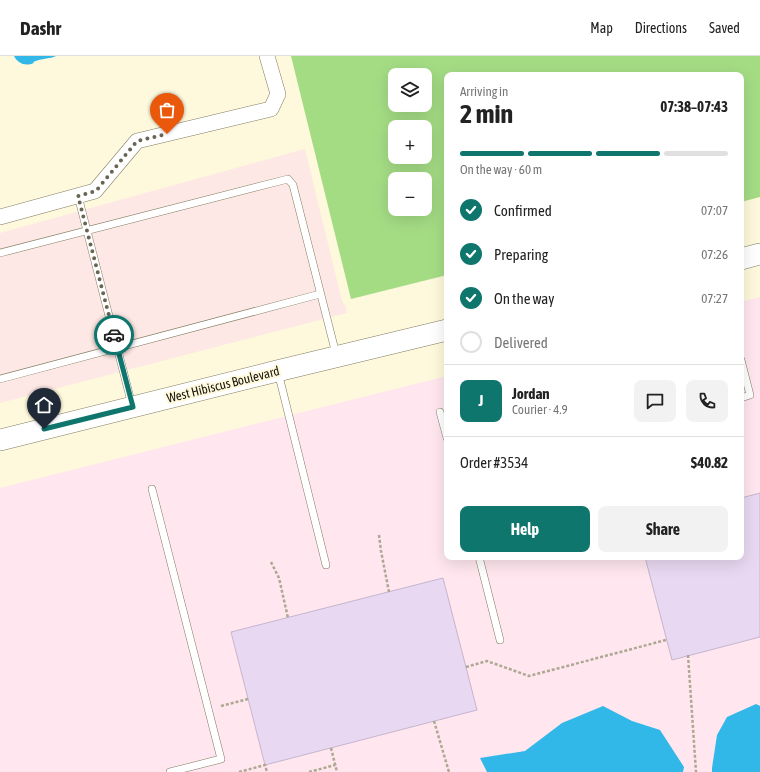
<!DOCTYPE html>
<html lang="en">
<head>
<meta charset="utf-8">
<style>
  :root { --surface:#fff; --page:#f2f2f2; --text:#222; --muted:#767676; --line:#e0e0e0; --accent:#0f766e }
  body { margin:0; font-family:"Asap Condensed",sans-serif; background:var(--page); color:var(--text); height:100vh; display:flex; flex-direction:column; font-size:15px; white-space:nowrap }
  * { box-sizing:border-box; margin:0 }
  p { font-size:13px; color:var(--muted) }
  .icon { flex:none; width:22px; height:22px; fill:none; stroke:currentColor; stroke-width:2; stroke-linecap:round; stroke-linejoin:round }
  .map { position:relative; flex:1; overflow:hidden }
  .sheet { position:absolute; left:444px; top:16px; width:300px; height:488px; display:flex; flex-direction:column; background:var(--surface); border-radius:8px; box-shadow:0 4px 16px #0002 }
  .sheet>* { flex:none }
  .tools { position:absolute; left:388px; top:12px; display:grid; gap:8px }
  .tools a { display:grid; place-items:center; width:44px; height:44px; border-radius:8px; background:var(--surface); box-shadow:0 4px 16px #0002; font-size:20px }
  .pin { position:absolute; display:grid; place-items:center; width:34px; height:34px; color:#fff; margin:-41px -17px; border-radius:50% 50% 50% 0; rotate:-45deg; box-shadow:0 0 4px #0007 }
  .pin .icon { rotate:45deg }
  .courier { position:absolute; display:grid; place-items:center; width:40px; height:40px; margin:-20px; border:3px solid #0f766e; border-radius:50%; background:#fff; color:#222; box-shadow:0 1px 5px #0007 }
  .summary em { font-style:normal; font-weight:700 }
  .summary div { display:flex; flex-direction:column-reverse }
  .summary { display:flex; align-items:center; justify-content:space-between; height:68px; padding:0 16px }
  h1 { font-size:26px; font-weight:700; line-height:30px }
  .bar { display:grid; grid-template-columns:repeat(4,1fr); gap:6px 4px; align-content:center; height:48px; padding:0 16px }
  .bar i { height:5px; border-radius:3px; background:var(--line) }
  .bar .selected { background:var(--accent) }
  .bar p { grid-column:span 4 }
  .line { display:flex; align-items:center; gap:10px; padding:0 16px; border-top:1px solid var(--line) }
  .line div { flex:1 }
  .round { display:grid; place-items:center; flex:none; width:42px; height:42px; border-radius:8px; background:var(--page) }
  ol { padding:0 16px; list-style:none }
  li { display:flex; align-items:center; gap:12px; height:44px }
  li p { margin-inline-start:auto }
  li .icon { padding:4px; border-radius:50%; background:var(--accent); color:#fff; stroke-width:4 }
  li:last-child { color:var(--muted) }
  li i { width:22px; height:22px; border:2px solid var(--line); border-radius:50% }
  .action { display:flex; gap:8px; margin-top:auto; padding:8px 16px }
  .action a { flex:1; height:46px; border-radius:8px; background:var(--accent); color:#fff; font-size:16px; font-weight:700; line-height:46px; text-align:center }
  .action a+a { background:var(--page); color:var(--text) }
  header { display:flex; align-items:center; gap:24px; box-sizing:border-box; height:56px; padding:0 20px; background:var(--surface); border-bottom:1px solid var(--line) }
  header strong { font-size:19px }
  nav { display:flex; gap:22px; margin-inline-start:auto; font-size:14px }
  .map>svg:first-child { display:block }
  .commercial { fill:#fde8e5 }
  .industrial { fill:#ffe6ef }
  .forest { fill:#a4dc84; fill-rule:evenodd }
  .water { fill:#31b8e8 }
  .building { fill:#e8d8f1; stroke:#c5b5cd }
  .lines { fill:none; stroke-linecap:round; stroke-linejoin:round }
  .lane-casing { stroke:#827d63; stroke-width:8 }
  .street-casing { stroke:#827d63; stroke-width:16 }
  .secondary-casing { stroke:#827d63; stroke-width:22 }
  .path { stroke:#ada892; stroke-width:2.5; stroke-dasharray:3 2; stroke-linecap:butt }
  .lane { stroke:#fff; stroke-width:7 }
  .street { stroke:#fff; stroke-width:15 }
  .secondary { stroke:#fff; stroke-width:21 }
  .done { stroke:#686555; stroke-width:4; stroke-dasharray:0 7.2 }
  .route { stroke:#0f766e; stroke-width:5 }
  .labels { text-anchor:middle; stroke-width:4; stroke-linejoin:round; paint-order:stroke }
  .street-label { font-size:13px; fill:#18160c; stroke:#fef8dc }
</style>
</head>
<body>
<header>
<strong>Dashr</strong>
<nav><a>Map</a><a>Directions</a><a>Saved</a></nav>
</header>
<div class="map">
<svg width="760" height="716" viewBox="0 0 760 716">
  <rect width="100%" height="100%" fill="#fef8dc"/>
  <!-- commercial -->
  <path class="commercial" d="M305,93L342,245L346,251L347,257L0,347V177Z"/>
  <!-- industrial -->
  <path class="industrial" d="M760,241V716H0V432L447,320V501H741V246Z"/>
  <!-- forest -->
  <path class="forest" d="M291,0H760V141L741,146V19H447V219L351,243ZM395,19H425V49H395ZM395,71H425V101H395ZM395,123H425V153H395Z"/>
  <!-- water -->
  <g class="water">
    <path d="M14,0H56C50,3 43,2 36,5C30,7 37,6 31,8C23,10 17,6 14,0Z"/>
    <path d="M756,648L760,650V716H712V712L717,679L727,661Z"/>
    <path d="M603,650L632,665L660,674L684,711L683,716H487L480,702L525,695L562,667Z"/>
  </g>
  <!-- building -->
  <g class="building">
    <path d="M760,437V581L672,604L645,501H741V442Z"/>
    <path d="M443,522L477,654L265,709L231,576Z"/>
  </g>
  <g class="lines">
    <!-- lane casing -->
    <g class="lane-casing">
      <g id="lane">
        <path d="M78,140L132,349"/>
        <path d="M0,197L288,123L293,129L336,298"/>
        <path d="M741,304L750,339L741,342"/>
        <path d="M278,316L326,509"/>
        <path d="M0,323L320,238"/>
        <path d="M440,356L447,382"/>
        <path d="M152,433L221,703L170,716"/>
        <path d="M479,501L500,584"/>
      </g>
    </g>
    <!-- street casing -->
    <g class="street-casing">
      <path id="street" d="M0,161L95,135L137,85L271,53L278,38L267,0"/>
    </g>
    <!-- secondary casing -->
    <g class="secondary-casing">
      <g id="secondary">
        <path d="M741,203L760,198"/>
        <path d="M0,384L277,315L447,274"/>
      </g>
    </g>
    <!-- path -->
    <g class="path">
      <path d="M379,479L381,495L389,536"/>
      <path d="M271,506L279,522L288,562"/>
      <path d="M688,599L696,716"/>
      <path d="M466,611L487,605L529,620L666,584"/>
      <path d="M221,650L248,643"/>
      <path d="M434,665L449,716"/>
      <path d="M331,692L337,716"/>
      <path d="M239,716L265,709L267,716"/>
      <path d="M309,716L335,709"/>
    </g>
    <!-- lane -->
    <use href="#lane" class="lane"/>
    <!-- street -->
    <use href="#street" class="street"/>
    <!-- secondary -->
    <use href="#secondary" class="secondary"/>
  </g>
  <g class="lines">
    <!-- done -->
    <path class="done" d="M114,279L78,140L96,135L137,85L167,78"/>
    <!-- route -->
    <path class="route" d="M44,373L133,351L114,279"/>
  </g>
  <g class="labels">
    <!-- street labels -->
    <g class="street-label">
      <text transform="translate(223 328) rotate(-14)" y="5">West Hibiscus Boulevard</text>
    </g>
  </g>
</svg>
<div class="tools">
<a><svg class="icon" aria-label="layers" viewBox="0 0 24 24"><path d="M12 4l9 5-9 5-9-5zM3 14l9 5 9-5"/></svg></a>
<a>+</a>
<a>−</a>
</div>
<div class="pin" style="left:167px;top:78px;background:#ea580c"><svg class="icon" aria-label="bag" viewBox="0 0 24 24"><path d="M5 8h14l-1 12H6zM9 8a3 3 0 0 1 6 0"/></svg></div>
<div class="pin" style="left:44px;top:373px;background:#1f2937"><svg class="icon" aria-label="home" viewBox="0 0 24 24"><path d="M3 11l9-7 9 7M6 9v11h12V9"/></svg></div>
<div class="courier" style="left:114px;top:279px"><svg class="icon" aria-label="car" viewBox="0 0 24 24"><path d="M5 17H2v-5l4-1 3-4h7l3 4 3 1v5h-3M9 17h6M6 11h13"/><circle cx="7" cy="17" r="2"/><circle cx="17" cy="17" r="2"/></svg></div>
<section class="sheet">
<div class="summary"><div><h1>2 min</h1><p>Arriving in</p></div><em>07:38–07:43</em></div>
<div class="bar"><i class="selected"></i><i class="selected"></i><i class="selected"></i><i></i><p>On the way · 60 m</p></div>
<ol>
<li><svg class="icon" aria-label="check" viewBox="0 0 24 24"><path d="M5 12l5 5 9-10"/></svg>Confirmed<p>07:07</p></li>
<li><svg class="icon" aria-label="check" viewBox="0 0 24 24"><path d="M5 12l5 5 9-10"/></svg>Preparing<p>07:26</p></li>
<li><svg class="icon" aria-label="check" viewBox="0 0 24 24"><path d="M5 12l5 5 9-10"/></svg>On the way<p>07:27</p></li>
<li><i></i>Delivered</li>
</ol>
<div class="line" style="height:72px"><b class="round" style="background:var(--accent);color:#fff">J</b><div><b>Jordan</b><p>Courier · 4.9</p></div><a class="round"><svg class="icon" aria-label="chat" viewBox="0 0 24 24"><path d="M4 5h16v11H9l-5 4z"/></svg></a><a class="round"><svg class="icon" aria-label="phone" viewBox="0 0 24 24"><path d="M5 4h4l2 5-3 2q2 4 5 5l2-3 5 2v4C11 20 4 13 5 4z"/></svg></a></div>
<div class="line" style="height:52px"><div>Order #3534</div><b>$40.82</b></div>
<div class="action"><a>Help</a><a>Share</a></div>
</section>
</div>
</body>
</html>
